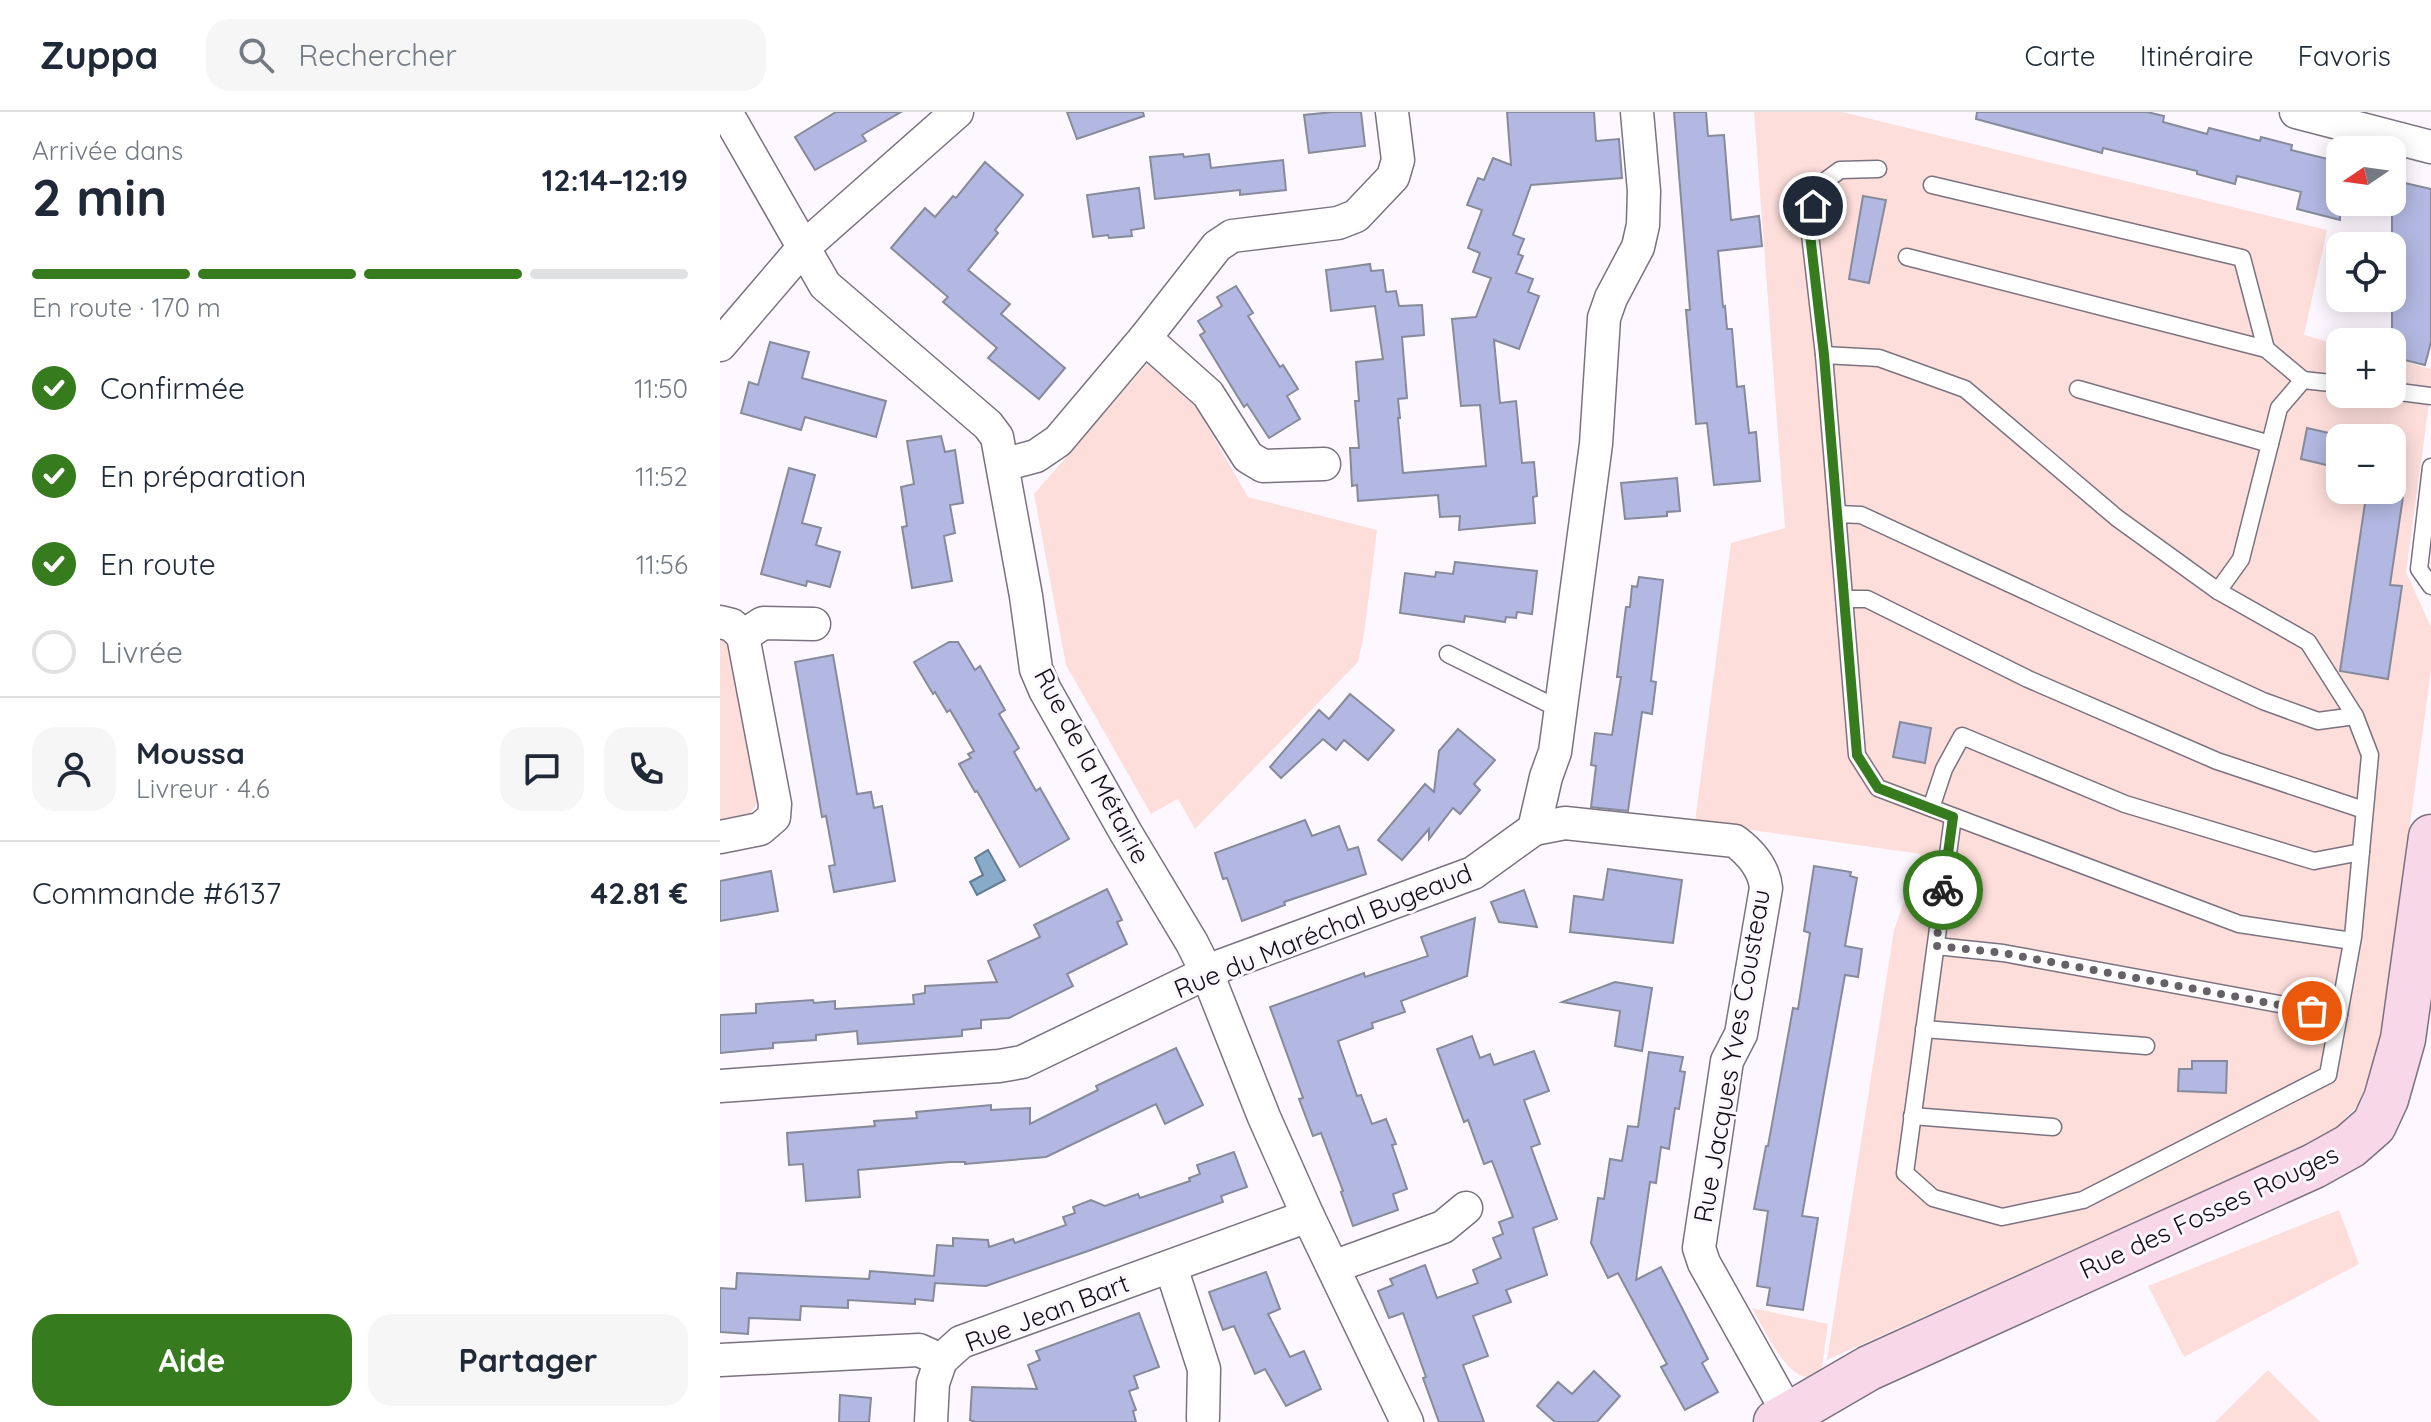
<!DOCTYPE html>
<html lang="fr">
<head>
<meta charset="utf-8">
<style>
  :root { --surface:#fff; --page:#f6f6f7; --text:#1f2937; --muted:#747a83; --line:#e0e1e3; --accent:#367b1d }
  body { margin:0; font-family:Quicksand,sans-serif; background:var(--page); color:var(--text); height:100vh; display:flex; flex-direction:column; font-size:30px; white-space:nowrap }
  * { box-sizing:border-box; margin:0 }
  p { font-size:26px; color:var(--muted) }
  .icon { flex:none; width:44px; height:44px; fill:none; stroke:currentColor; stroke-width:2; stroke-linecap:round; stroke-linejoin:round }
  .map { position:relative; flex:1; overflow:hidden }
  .details { display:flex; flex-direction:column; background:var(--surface); width:720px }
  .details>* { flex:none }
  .needle { width:52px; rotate:257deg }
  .tools { position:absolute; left:1606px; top:24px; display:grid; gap:16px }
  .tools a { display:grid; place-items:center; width:80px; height:80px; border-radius:16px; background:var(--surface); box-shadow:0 4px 20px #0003; font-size:40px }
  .pin { position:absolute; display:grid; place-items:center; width:68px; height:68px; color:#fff; margin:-34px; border:4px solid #fff; border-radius:50%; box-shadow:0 2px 8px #0007 }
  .courier { position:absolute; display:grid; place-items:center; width:80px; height:80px; margin:-40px; border:6px solid #367b1d; border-radius:50%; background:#fff; color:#222; box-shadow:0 2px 10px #0007 }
  .overview em { font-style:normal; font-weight:700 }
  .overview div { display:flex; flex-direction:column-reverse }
  .overview { display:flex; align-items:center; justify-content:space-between; height:136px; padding:0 32px }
  h1 { font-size:52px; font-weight:700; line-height:60px }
  .bar { display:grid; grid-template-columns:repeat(4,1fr); gap:12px 8px; align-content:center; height:96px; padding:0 32px }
  .bar i { height:10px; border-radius:6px; background:var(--line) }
  .bar .on { background:var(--accent) }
  .bar p { grid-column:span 4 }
  .line { display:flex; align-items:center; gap:20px; padding:0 32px; border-top:2px solid var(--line) }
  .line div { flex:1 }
  .round { display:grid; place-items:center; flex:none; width:84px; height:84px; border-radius:24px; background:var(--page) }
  ol { padding:0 32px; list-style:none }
  li { display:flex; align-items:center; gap:24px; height:88px }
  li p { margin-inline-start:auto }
  li .icon { padding:8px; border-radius:50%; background:var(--accent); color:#fff; stroke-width:4 }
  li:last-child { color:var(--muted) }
  li i { width:44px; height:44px; border:4px solid var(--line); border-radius:50% }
  .primary-button { display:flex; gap:16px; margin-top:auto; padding:16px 32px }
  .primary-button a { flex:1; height:92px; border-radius:24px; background:var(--accent); color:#fff; font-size:32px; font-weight:700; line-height:92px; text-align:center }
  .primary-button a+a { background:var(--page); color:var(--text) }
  header { display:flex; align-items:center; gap:48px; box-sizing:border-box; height:112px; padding:0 40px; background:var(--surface); border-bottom:2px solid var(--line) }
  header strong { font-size:38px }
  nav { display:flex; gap:44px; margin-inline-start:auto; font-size:28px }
  .search { width:560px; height:72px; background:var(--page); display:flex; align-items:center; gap:20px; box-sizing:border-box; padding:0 28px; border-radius:24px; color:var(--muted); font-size:30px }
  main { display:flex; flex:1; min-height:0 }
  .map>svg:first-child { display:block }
  .green { fill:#fddedb; fill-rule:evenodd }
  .water { fill:#87abc8; stroke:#647c92; stroke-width:2 }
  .building { fill:#b2b8e1; stroke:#878a9a; stroke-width:2 }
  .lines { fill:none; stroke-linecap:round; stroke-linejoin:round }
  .lane-casing { stroke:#7b7280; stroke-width:19 }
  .street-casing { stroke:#7b7280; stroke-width:35 }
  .secondary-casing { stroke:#7b7280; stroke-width:47 }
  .lane { stroke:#fff; stroke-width:16 }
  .street { stroke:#fff; stroke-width:32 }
  .secondary { stroke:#f8d7e8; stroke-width:44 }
  .done { stroke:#656167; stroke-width:8; stroke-dasharray:0 14.4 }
  .route { stroke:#367b1d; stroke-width:10 }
  .labels { text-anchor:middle; stroke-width:6; stroke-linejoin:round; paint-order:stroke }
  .street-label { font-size:26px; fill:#131015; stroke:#fdf8ff }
</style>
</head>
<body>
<header>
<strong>Zuppa</strong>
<div class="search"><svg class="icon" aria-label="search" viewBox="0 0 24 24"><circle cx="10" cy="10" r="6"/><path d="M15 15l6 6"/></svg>Rechercher</div>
<nav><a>Carte</a><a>Itinéraire</a><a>Favoris</a></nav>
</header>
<main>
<section class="details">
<div class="overview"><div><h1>2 min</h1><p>Arrivée dans</p></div><em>12:14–12:19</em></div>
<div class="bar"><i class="on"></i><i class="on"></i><i class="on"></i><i></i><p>En route · 170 m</p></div>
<ol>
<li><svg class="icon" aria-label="check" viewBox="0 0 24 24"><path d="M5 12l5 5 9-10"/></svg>Confirmée<p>11:50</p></li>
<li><svg class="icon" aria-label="check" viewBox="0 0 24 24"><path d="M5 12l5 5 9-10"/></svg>En préparation<p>11:52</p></li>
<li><svg class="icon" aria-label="check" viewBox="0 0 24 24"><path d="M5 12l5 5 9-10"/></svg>En route<p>11:56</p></li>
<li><i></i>Livrée</li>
</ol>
<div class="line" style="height:144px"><a class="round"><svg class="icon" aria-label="person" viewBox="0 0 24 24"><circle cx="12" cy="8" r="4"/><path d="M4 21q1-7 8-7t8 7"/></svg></a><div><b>Moussa</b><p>Livreur · 4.6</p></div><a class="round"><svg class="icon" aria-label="chat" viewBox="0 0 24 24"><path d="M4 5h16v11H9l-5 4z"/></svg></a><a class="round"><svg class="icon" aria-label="phone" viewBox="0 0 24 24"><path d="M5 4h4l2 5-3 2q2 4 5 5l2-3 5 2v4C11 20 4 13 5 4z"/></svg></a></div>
<div class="line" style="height:104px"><div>Commande #6137</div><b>42.81 €</b></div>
<div class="primary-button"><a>Aide</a><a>Partager</a></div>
</section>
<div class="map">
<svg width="1711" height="1310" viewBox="0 0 1711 1310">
  <rect width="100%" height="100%" fill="#fdf8ff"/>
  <!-- green -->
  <g class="green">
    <path d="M1034,0H1122L1607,118L1584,223L1620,233V282H1672V246L1711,257V277L1686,460L1711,515V558L1661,925L1639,992L1610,1022L1107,1248L1174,818L1201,742L975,710L1011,431L1065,416ZM1620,326H1672V378H1620Z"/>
    <path d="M428,251L477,296L528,385L657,418L644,522L638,550L475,717L458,687L431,702L346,553L314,382Z"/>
    <path d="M0,523L9,533L38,673V690L27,706L0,711Z"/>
    <path d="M1619,1098L1639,1152L1464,1245L1428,1174Z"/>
    <path d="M1032,1196L1108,1212L1102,1255C1099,1258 1096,1262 1092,1264C1069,1273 1042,1212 1032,1196Z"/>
    <path d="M1548,1258L1600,1310H1495Z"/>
  </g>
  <!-- water -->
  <path class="water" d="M268,738L285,768L257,783L250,770L263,763L255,746Z"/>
  <!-- building -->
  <g class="building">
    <path d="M116,0H181L142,23L146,29L95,58L75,25Z"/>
    <path d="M347,0H423L424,4L357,27Z"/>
    <path d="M613,0H641L645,34L589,41L584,3Z"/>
    <path d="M787,0H874L876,29L899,27L902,66L811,73L793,123L804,127L798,142L803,144L796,161L813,167L808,180L819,184L799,237L774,228L780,291L796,289L802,351L814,350L817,384L813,385L815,411L739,418L740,404L720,405L718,383L638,389L637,373L632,374L630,336H639L635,289H639L636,250L663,247L655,194L611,199L606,158L650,152L651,159L663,158L666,180L676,179L679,194L702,193L704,223L682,225L687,286L678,287L680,306H678L683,361L766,354L760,293L741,294L732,207L756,205L771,166L753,160L760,141L748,136L762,98L747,93L758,66L764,68L773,46L791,53Z"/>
    <path d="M954,0H986L988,24L1004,23L1011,108L1039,104L1042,134L998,139L1003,195L1005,194L1007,217H1012L1017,275L1024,274L1029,321L1036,320L1040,369L994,373L987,311L976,312L966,198H970L967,161Z"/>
    <path d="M1257,0H1427L1444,4L1443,10L1487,22L1489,16L1540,29L1541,25L1572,33L1571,38L1620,50V108L1577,97L1581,80L1517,64L1515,72L1477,62V59L1383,36L1382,41L1256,7Z"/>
    <path d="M463,42L464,45L489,42L491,56L563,48L566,78L520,83V78L435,87L430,45Z"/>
    <path d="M265,50L303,83L275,118L278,121L248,158L290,192L281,202L345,256L319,287L268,246L277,236L223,190L228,185L171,136L205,96L215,105L233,84L236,86Z"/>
    <path d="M1672,68L1711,77V230L1705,253L1672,245Z"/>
    <path d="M419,76L424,116L411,118L412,124L389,126L388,123L373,125L367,83Z"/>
    <path d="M1143,84L1166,88L1149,171L1129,167Z"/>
    <path d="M516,174L533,201L528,204L560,255L563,253L578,277L567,284L580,307L549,326L527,292L524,295L480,223L485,220L478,209L502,194L497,185Z"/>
    <path d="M50,230L89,240L82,266L166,289L156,325L85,305L81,318L21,301L29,270L38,273Z"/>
    <path d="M1587,316L1622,324L1615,355L1581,347Z"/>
    <path d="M221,324L225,340L235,338L243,391L230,393L235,421L224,424L232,469L192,476L182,415L187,414L181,375L194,372L187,329Z"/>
    <path d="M69,356L95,363L82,411L101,416L96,433L120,440L110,475L87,469L86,474L41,462Z"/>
    <path d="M957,366L960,399L947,400V404L905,407L901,371Z"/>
    <path d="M1647,378H1684L1670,473L1682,474L1668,567L1620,559Z"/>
    <path d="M735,450L817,459L812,502L797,500L796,506L786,505L785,510L745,504L744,510L680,501L685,461L715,465L716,460L733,462Z"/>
    <path d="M919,465L943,468L931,569L936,570L932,602L922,600L908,699L871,695L876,654L871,653L875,621L892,623L901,565H897L906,495H910L912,474L917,475Z"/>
    <path d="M229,530H238L255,558L260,554L285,598L279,602L299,636L294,640L316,679L320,676L349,727L300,755L257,679L255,680L239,652L251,646L248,642L254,639L230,598L227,600L215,580L213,582L194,550Z"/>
    <path d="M113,543L137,682L151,680L154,696L162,694L175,769L114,780L109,754L115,753L106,704L102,705L75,550Z"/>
    <path d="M630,582L674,618L648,648L624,628L616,638L603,627L561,666L550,655L599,598L609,607Z"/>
    <path d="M1180,610L1211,616L1205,651L1173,645Z"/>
    <path d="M738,617L775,648L754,672L760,678L740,702L733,696L709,727V717L682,748L658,728L705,672L714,680L719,639Z"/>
    <path d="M585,708L592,724L619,714L628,738L638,735L646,762L564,790L565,793L522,809L507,766L503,767L495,741Z"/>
    <path d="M1094,754L1131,760L1130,764L1137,766L1125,834L1142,837L1138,865L1125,863L1082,1104L1098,1106L1083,1198L1047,1193L1050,1176L1037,1174L1048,1099L1034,1097L1046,1034H1048L1073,896L1078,897L1090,821L1084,819Z"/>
    <path d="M888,757L962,768L953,831L850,820L854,784L883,788Z"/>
    <path d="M51,759L58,799L0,809V769Z"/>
    <path d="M387,777L402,808L397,810L407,832L347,862L353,874L289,906L261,908V916L242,918V924L138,932L137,919L96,923V928L53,931V936L0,941V903L36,901V892L93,888L94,891L115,889V897L194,892L193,883L205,881V874L277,870L268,849L320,825L314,813Z"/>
    <path d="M804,778L817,815L779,810L771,790Z"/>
    <path d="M755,806L747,864L681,889L685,900L652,911L653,916L618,929L637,984L641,983L652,1012L666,1007L676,1032L672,1033L687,1077L673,1082L678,1098L633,1114L621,1080L623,1079L601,1021L593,1024L579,987L583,986L550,895L644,861L645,865L708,844L701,825Z"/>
    <path d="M895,870L932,876L922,939L895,934L900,899L842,890Z"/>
    <path d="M752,924L760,946L770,942L774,953L814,939L829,979L804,988L820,1032L811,1035L837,1107L813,1116L827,1163L786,1178L791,1190L753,1204L768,1244L743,1253L764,1310H719L703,1266L706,1265L683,1201L669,1206L658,1179L673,1173L670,1167L705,1153L717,1186L758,1171L753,1158L781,1146L773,1126L783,1122L779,1110L793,1105L772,1049L764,1052L748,1008L744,1010L717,937Z"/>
    <path d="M456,936L483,993L445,1012L436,992L326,1045L245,1052V1050H230L138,1058L140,1085L86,1089L83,1052L69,1053L67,1021L155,1014L154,1009L197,1006L196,1000L271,993V998L310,996V1012L378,978L376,974Z"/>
    <path d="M929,940L963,945L960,959L965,960L959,997L955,996L949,1037L941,1035L936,1071L930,1070L916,1168L941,1155L988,1247L982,1251L998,1280L965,1298L941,1255L947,1252L898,1161L888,1166L871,1131L878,1086L884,1087L890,1047L902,1049L908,1014L918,1015Z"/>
    <path d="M1472,949H1507L1506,981L1458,979L1459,957H1472Z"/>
    <path d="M514,1040L527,1075L501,1084L503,1090L368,1139L266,1174L215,1171L213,1189L195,1187V1192L128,1188V1196L81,1194L80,1208L29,1206L28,1222L0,1220V1176L16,1177L17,1161L149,1167L150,1159L214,1164L217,1133L233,1134V1126L268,1128L269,1135L293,1127L295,1131L346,1113L343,1105L355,1101L353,1095L371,1088L385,1094L418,1082L420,1086L470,1069L469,1066L480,1062L477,1053Z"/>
    <path d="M546,1160L560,1197L548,1202L570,1245L584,1239L601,1277L566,1294L545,1257L535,1262L514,1214L503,1218L489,1180Z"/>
    <path d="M419,1201L439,1255L414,1264L418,1276L409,1279L416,1298L413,1299L416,1310H255L250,1308L252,1275L317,1277L308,1253L320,1248L316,1239Z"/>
    <path d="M874,1259L900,1284L877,1310H835L817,1294L838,1270L852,1282Z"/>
    <path d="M120,1283L151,1286L149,1310H119Z"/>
  </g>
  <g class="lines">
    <!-- lane casing -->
    <g class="lane-casing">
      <g id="lane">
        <path d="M1158,57L1120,58L1097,75L1089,114L1104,243L1137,643L1158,676L1519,812L1632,829"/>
        <path d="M1212,73L1522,146L1546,237"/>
        <path d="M1187,145L1546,237L1583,268"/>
        <path d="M1104,243L1159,246L1245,277L1397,406L1498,479L1588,530L1635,604L1650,643L1633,825L1608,963L1363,1088L1282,1105L1213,1086L1185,1061L1233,705"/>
        <path d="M1358,277L1550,332"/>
        <path d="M1672,279L1711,284"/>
        <path d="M1711,355L1699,457L1711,474"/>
        <path d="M1118,402L1141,403L1543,589L1598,609L1635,604"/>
        <path d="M1498,479L1521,447L1559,296L1583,268L1620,272"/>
        <path d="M1125,487H1147L1308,567L1497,649L1644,698"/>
        <path d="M728,542L841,598"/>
        <path d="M1211,696L1224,657L1242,624L1405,692L1594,749L1641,740"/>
        <path d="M1216,834L1283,841L1619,903"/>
        <path d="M1204,917L1426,934"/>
        <path d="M1192,1004L1333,1015"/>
      </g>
    </g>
    <!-- street casing -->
    <g class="street-casing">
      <g id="street">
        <path d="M6,0L105,173L268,313L277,325L306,484L316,557L325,578L406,721L472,831L487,861L544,1005L588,1104L687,1310"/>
        <path d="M1576,0L1711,35"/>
        <path d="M425,226L488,282L528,345L543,354L604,352"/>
        <path d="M0,233L83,136L237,0"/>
        <path d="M283,353L316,344L338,329L425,226L497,134L512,124L618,111L636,104L673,65L678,48L672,0"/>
        <path d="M0,510L12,513L23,524L55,692L54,705L40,717L0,725"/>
        <path d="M23,524L43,511L94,512"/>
        <path d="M814,717L845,711L1015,729C1031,741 1044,756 1046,776L1021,922L1007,949L979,1136L984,1151L1068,1301"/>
        <path d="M0,974L279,954L302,950L503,853L753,761L814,717L826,665L835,640L876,332L884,206L891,186L918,135L923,113L924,79L917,0"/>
        <path d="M451,1155L484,1257L483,1306"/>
        <path d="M613,1155L723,1115L746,1096"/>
        <path d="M0,1248L199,1238L221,1248"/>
        <path d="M211,1310L213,1271L221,1248L241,1230L588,1104"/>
      </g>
    </g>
    <!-- secondary casing -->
    <g class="secondary-casing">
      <path id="secondary" d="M1056,1310L1149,1256L1594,1054L1630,1034L1654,1013L1666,987L1683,927L1711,725"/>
    </g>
    <!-- lane -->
    <use href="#lane" class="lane"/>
    <!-- street -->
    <use href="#street" class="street"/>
    <!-- secondary -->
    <use href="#secondary" class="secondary"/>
  </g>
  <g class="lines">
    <!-- done -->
    <path class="done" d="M1223,778L1216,834L1283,841L1592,899"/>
    <!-- route -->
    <path class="route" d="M1093,94L1089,114L1104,243L1137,643L1158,676L1233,705L1223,778"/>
  </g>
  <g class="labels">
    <!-- street labels -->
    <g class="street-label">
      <text transform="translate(372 654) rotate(62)" y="9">Rue de la Métairie</text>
      <text transform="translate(603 819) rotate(-22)" y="9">Rue du Maréchal Bugeaud</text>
      <text transform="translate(1012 944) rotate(-80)" y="9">Rue Jacques Yves Cousteau</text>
      <text transform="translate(1489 1100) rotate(-25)" y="9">Rue des Fosses Rouges</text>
      <text transform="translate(327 1201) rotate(-21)" y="9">Rue Jean Bart</text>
    </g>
  </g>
</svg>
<div class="tools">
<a><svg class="needle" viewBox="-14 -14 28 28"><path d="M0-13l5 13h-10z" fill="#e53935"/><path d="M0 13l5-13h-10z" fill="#747a83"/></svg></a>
<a><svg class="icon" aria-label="locate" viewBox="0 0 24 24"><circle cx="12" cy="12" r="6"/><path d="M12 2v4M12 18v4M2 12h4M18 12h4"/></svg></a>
<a>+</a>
<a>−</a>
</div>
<div class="pin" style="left:1592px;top:899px;background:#ea580c"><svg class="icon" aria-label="bag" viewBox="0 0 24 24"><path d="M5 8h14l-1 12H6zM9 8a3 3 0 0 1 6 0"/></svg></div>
<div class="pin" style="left:1093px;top:94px;background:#1f2937"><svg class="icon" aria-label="home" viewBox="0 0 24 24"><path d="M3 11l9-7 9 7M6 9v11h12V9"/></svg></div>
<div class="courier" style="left:1223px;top:778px"><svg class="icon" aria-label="bike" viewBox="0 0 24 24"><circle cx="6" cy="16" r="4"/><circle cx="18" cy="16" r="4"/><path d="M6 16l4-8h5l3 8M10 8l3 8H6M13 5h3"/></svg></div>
</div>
</main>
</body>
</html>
